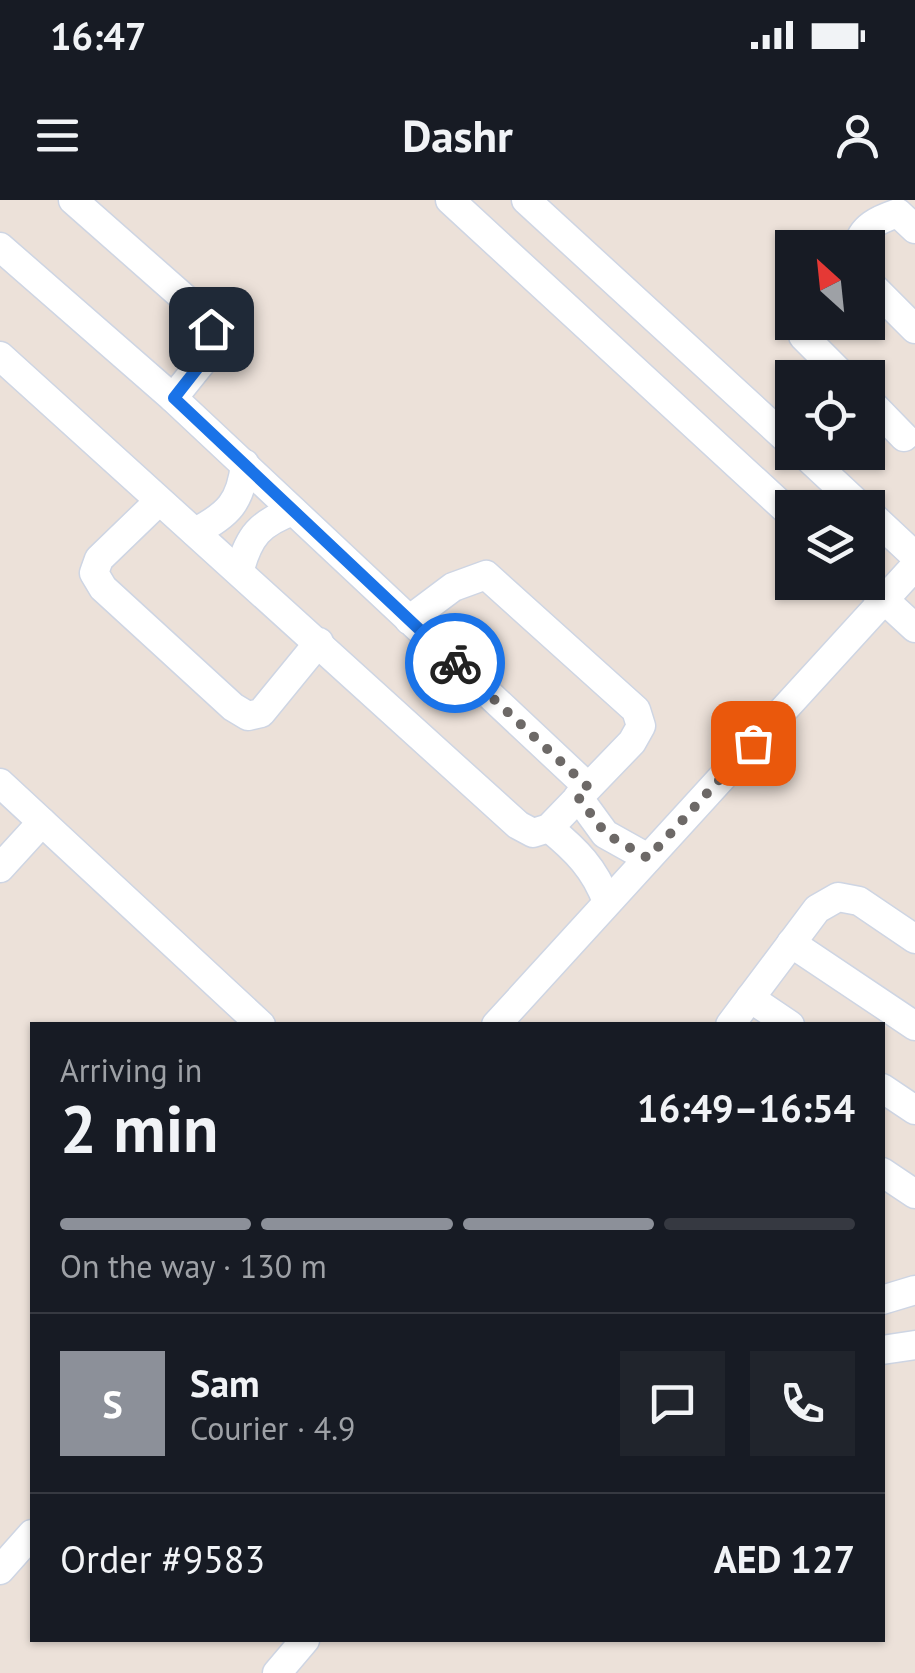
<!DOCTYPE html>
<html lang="en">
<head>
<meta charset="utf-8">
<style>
  :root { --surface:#171b24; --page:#20242c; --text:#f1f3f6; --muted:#9ea1a6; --line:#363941; --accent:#8c9099 }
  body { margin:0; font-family:"PT Sans",sans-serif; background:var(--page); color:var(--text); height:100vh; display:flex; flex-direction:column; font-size:38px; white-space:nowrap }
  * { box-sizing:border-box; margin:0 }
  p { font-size:32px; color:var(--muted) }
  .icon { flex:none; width:55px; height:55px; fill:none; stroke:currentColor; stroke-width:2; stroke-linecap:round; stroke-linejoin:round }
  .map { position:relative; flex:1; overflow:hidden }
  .details { position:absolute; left:30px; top:822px; width:855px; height:620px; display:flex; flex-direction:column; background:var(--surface); border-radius:0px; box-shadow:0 2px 8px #0004 }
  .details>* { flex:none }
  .needle { width:65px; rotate:333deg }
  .buttons { position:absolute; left:775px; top:30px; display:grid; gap:20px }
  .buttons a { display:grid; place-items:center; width:110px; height:110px; border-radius:0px; background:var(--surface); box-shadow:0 2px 8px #0004; font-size:50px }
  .pin { position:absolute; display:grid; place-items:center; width:85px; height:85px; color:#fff; margin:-42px; border-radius:20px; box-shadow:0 5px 15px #0006 }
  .courier { position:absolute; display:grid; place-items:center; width:100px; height:100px; margin:-50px; border:8px solid #1a73e8; border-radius:50%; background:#fff; color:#222; box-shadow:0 2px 12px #0007 }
  .overview em { font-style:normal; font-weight:700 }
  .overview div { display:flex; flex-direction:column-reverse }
  .overview { display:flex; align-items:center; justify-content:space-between; height:170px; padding:0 30px }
  h1 { font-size:65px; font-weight:700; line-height:75px }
  .bar { display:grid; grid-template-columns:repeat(4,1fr); gap:15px 10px; align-content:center; height:120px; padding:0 30px }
  .bar i { height:12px; border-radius:8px; background:var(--line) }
  .bar .active { background:var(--accent) }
  .bar p { grid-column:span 4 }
  .line { display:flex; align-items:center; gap:25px; padding:0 30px; border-top:2px solid var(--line) }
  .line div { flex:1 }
  .round { display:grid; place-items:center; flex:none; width:105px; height:105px; border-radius:0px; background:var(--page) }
  .status { display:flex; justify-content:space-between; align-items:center; height:70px; padding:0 50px; background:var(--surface); direction:ltr }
  .status svg { height:28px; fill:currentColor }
  header { display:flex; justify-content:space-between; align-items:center; height:130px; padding:0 30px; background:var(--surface); font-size:45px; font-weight:700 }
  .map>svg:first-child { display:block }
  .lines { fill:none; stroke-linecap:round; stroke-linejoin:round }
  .minor-casing { stroke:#ced5e3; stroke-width:31 }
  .minor { stroke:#fff; stroke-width:28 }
  .done { stroke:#6d6967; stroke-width:10; stroke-dasharray:0 18 }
  .route { stroke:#1a73e8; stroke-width:12 }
</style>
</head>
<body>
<div class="status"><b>16:47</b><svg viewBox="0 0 49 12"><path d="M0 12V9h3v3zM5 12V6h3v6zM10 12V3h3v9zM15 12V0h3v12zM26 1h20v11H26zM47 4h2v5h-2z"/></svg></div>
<header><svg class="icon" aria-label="menu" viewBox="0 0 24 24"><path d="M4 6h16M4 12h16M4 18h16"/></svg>Dashr<svg class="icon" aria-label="person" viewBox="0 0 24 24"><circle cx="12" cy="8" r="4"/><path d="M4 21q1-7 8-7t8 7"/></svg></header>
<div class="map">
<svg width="915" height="1473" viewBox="0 0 915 1473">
  <rect width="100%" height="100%" fill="#ece1d9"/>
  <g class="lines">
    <!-- minor casing -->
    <g class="minor-casing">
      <g id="minor">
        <path d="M73,0L200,112L211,129L214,147L173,198"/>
        <path d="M450,0L792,315"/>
        <path d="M526,0L792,244"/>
        <path d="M0,47L173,198L588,587"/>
        <path d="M858,48C860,27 880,19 898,13L915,29"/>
        <path d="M868,82L915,129"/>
        <path d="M801,122L803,136L845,178"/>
        <path d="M0,156L518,625L533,633L549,628L632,542L641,526L636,510L486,375L453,387L409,420"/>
        <path d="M868,200L904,237"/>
        <path d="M802,252L862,308"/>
        <path d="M158,302L99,359L94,373L103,388L233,507L248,516L261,513L319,442"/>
        <path d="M868,312L915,356"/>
        <path d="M195,332C228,315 241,302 245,264"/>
        <path d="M240,369C249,336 260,323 293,311"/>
        <path d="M865,382L915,428"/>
        <path d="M0,583L261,825"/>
        <path d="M578,597L605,634L648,658"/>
        <path d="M549,628C576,650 595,669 607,702"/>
        <path d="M0,668L42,622"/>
        <path d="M791,743L915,826"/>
        <path d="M750,798L790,825"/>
        <path d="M496,825L915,366"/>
        <path d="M730,825L817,709L838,697L859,701L915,739"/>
        <path d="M882,888L915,910"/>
        <path d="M882,972L915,994"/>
        <path d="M882,1100L915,1090"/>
        <path d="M882,1150L915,1145"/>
        <path d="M0,1370L32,1334"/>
        <path d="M277,1473L305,1440"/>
      </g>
    </g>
    <!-- minor -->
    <use href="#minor" class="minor"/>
  </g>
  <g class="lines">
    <!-- done -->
    <path class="done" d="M455,463L588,587L578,597L606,634L648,658L753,543"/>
    <!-- route -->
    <path class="route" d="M211,129L214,147L174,198L455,463"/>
  </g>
</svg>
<div class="buttons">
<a><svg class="needle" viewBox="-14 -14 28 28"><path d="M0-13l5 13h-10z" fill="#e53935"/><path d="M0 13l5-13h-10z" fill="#9ea1a6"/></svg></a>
<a><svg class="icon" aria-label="locate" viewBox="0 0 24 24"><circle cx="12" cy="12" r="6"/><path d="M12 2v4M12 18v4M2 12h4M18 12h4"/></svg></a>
<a><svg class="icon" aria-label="layers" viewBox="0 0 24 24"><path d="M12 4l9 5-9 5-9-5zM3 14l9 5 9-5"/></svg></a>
</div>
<div class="pin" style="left:753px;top:543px;background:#ea580c"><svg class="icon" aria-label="bag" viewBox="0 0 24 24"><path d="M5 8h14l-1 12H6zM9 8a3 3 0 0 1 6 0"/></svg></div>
<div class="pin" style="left:211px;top:129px;background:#1f2937"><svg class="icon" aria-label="home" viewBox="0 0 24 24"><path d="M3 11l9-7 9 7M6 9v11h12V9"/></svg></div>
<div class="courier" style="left:455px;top:463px"><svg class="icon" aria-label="bike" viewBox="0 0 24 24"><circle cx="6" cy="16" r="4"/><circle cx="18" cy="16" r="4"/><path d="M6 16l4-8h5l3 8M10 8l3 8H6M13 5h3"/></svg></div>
<section class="details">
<div class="overview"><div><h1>2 min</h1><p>Arriving in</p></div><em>16:49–16:54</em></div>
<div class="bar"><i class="active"></i><i class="active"></i><i class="active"></i><i></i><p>On the way · 130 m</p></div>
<div class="line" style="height:180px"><b class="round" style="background:var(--accent);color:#fff">S</b><div><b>Sam</b><p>Courier · 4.9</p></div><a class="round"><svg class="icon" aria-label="chat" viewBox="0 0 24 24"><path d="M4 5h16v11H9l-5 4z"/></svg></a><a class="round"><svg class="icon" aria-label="phone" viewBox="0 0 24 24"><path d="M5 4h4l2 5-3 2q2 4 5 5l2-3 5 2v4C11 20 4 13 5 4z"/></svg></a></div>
<div class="line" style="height:130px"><div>Order #9583</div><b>AED 127</b></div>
</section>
</div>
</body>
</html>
